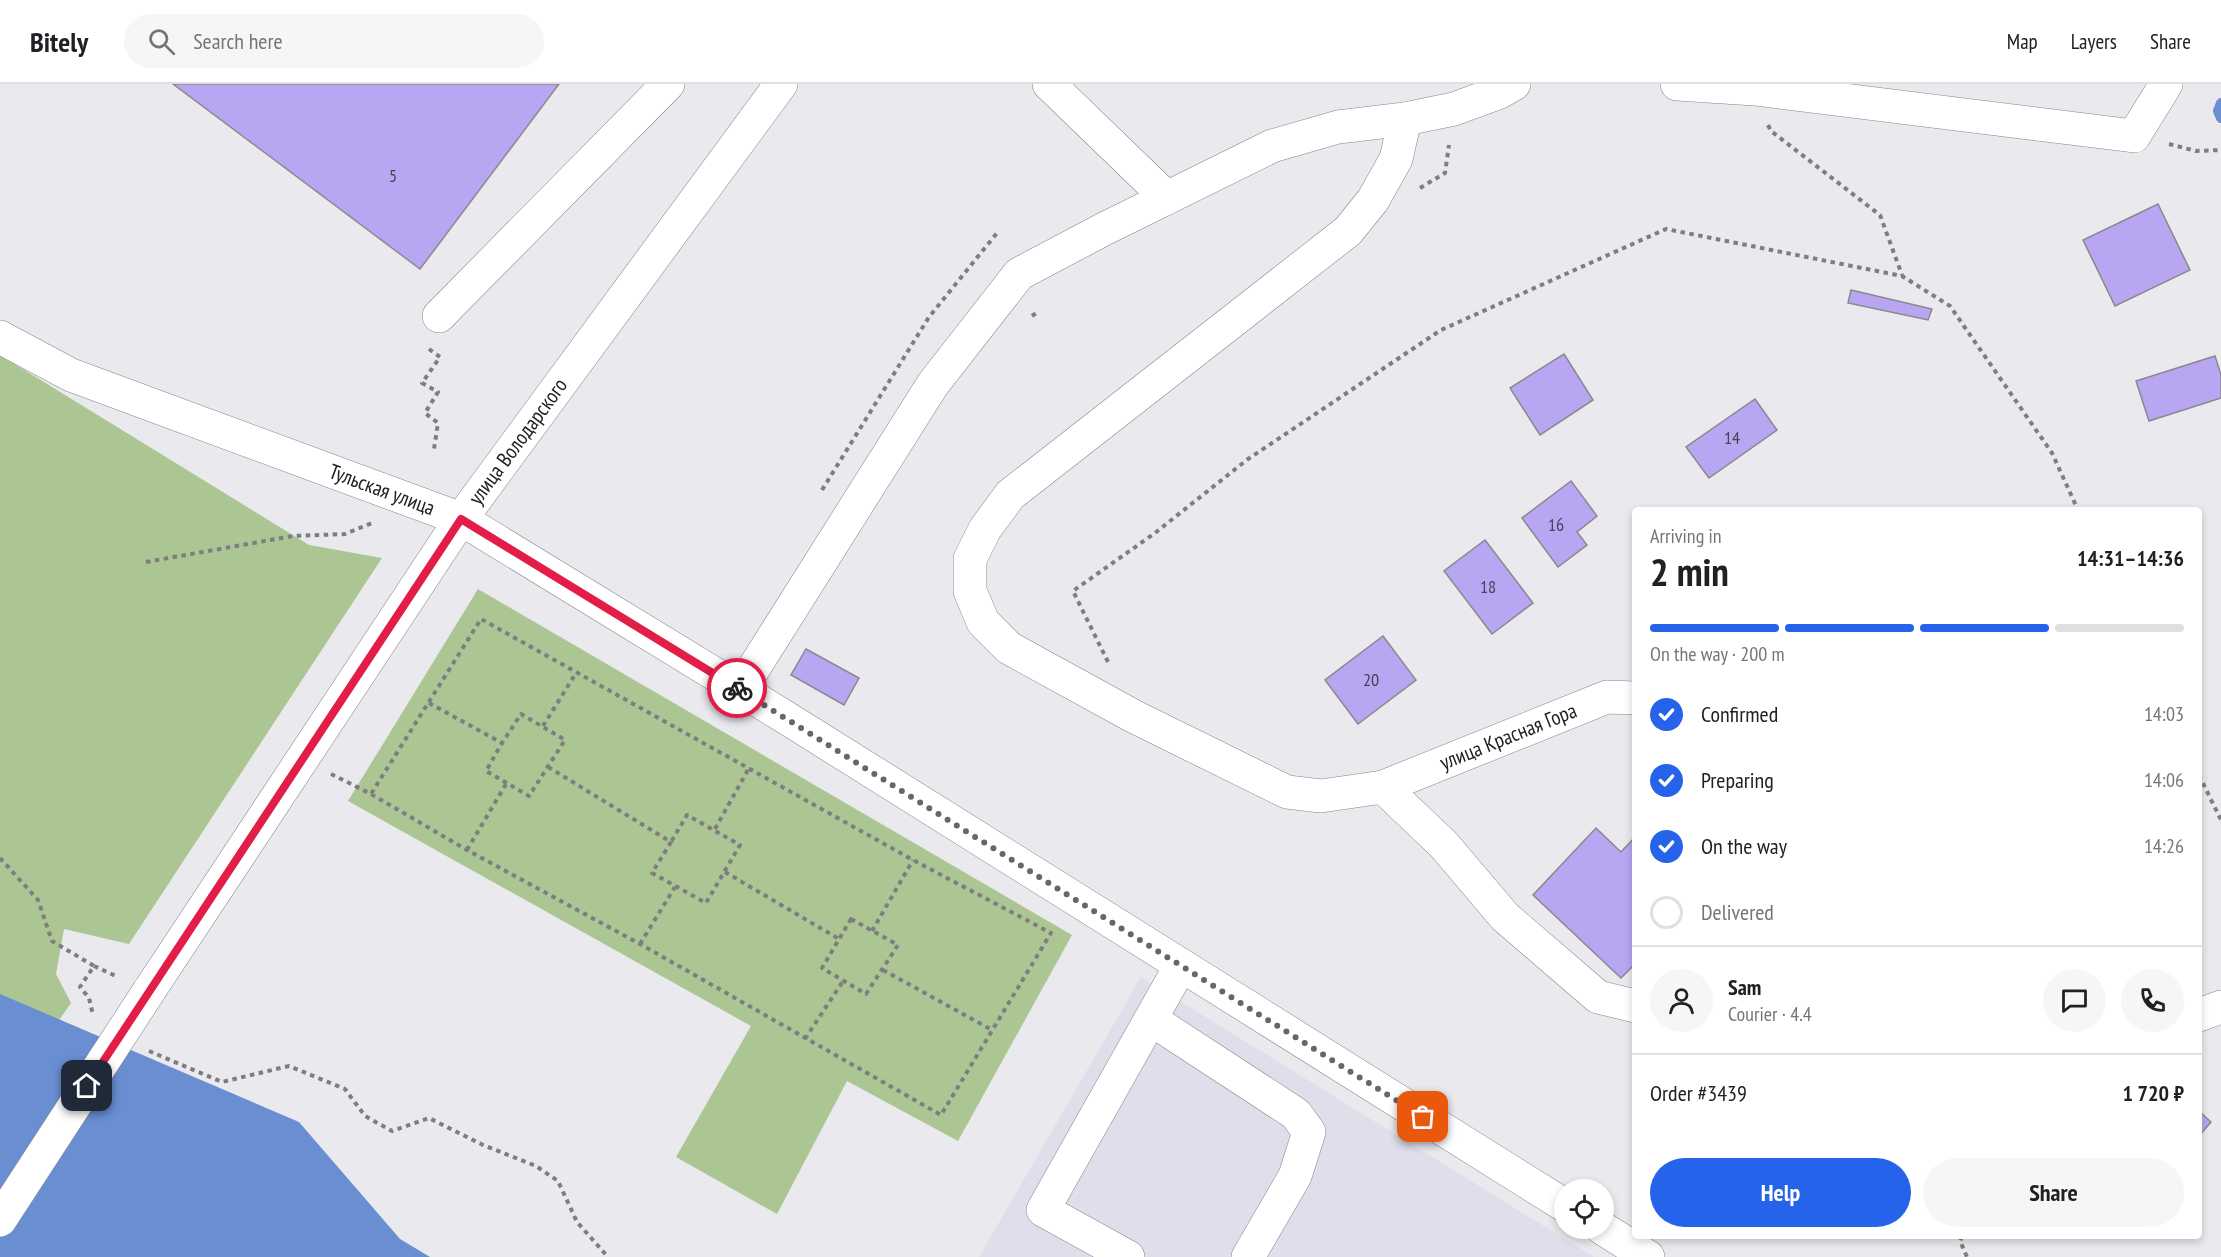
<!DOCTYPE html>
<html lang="en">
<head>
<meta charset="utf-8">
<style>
  :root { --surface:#fff; --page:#f6f6f6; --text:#202124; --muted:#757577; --line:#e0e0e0; --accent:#2563eb }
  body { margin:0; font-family:"PT Sans Narrow",sans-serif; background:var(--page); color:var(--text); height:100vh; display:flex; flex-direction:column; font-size:22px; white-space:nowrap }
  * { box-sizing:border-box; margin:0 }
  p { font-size:20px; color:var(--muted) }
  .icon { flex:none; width:33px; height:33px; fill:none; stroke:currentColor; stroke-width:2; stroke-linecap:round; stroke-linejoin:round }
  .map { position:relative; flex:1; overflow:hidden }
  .panel { position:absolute; left:1632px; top:423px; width:570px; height:732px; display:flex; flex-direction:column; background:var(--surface); border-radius:6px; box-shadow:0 3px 9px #0003 }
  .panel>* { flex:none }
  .tools { position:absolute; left:1554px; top:1095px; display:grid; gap:12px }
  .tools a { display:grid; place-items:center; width:60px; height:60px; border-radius:50%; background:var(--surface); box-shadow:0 3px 9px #0003; font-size:30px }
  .pin { position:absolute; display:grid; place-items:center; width:51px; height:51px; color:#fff; margin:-26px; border-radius:12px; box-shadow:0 3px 9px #0006 }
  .courier { position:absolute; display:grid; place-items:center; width:60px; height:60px; margin:-30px; border:4px solid #e11d48; border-radius:50%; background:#fff; color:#222; box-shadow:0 2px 8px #0007 }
  .overview em { font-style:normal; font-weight:600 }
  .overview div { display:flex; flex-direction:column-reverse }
  .overview { display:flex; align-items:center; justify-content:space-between; height:102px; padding:0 18px }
  h1 { font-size:39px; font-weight:600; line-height:45px }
  .bar { display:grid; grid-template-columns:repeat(4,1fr); gap:9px 6px; align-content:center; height:72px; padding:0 18px }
  .bar i { height:8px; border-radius:4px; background:var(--line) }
  .bar .on { background:var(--accent) }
  .bar p { grid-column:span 4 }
  .line { display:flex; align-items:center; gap:15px; padding:0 18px; border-top:2px solid var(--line) }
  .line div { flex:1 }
  .round { display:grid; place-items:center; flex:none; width:63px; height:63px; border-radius:32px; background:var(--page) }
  ol { padding:0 18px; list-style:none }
  li { display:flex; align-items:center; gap:18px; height:66px }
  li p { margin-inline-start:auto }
  li .icon { padding:6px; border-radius:50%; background:var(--accent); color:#fff; stroke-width:4 }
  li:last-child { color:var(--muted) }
  li i { width:33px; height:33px; border:3px solid var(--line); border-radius:50% }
  .cta { display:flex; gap:12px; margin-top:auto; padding:12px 18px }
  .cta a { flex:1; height:69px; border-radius:36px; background:var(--accent); color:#fff; font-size:24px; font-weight:600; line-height:69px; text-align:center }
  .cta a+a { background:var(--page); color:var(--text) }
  header { display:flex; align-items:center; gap:36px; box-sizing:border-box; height:84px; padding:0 30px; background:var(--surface); border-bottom:2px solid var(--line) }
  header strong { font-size:28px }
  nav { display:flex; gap:33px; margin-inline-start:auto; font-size:21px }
  .search { width:420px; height:54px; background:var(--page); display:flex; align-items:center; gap:15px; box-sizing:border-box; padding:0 21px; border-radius:33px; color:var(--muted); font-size:22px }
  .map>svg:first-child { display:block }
  .built { fill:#dfdfec }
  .green { fill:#abc692 }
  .water { fill:#698ed2 }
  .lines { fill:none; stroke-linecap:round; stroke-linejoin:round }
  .stream { stroke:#698ed2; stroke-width:10 }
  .building { fill:#b8a6f3; stroke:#89888d; stroke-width:1.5 }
  .minor-casing { stroke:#85858a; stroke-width:34 }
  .major-casing { stroke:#85858a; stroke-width:34 }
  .path { stroke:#7e7e81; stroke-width:4; stroke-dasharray:4.5 4.5; stroke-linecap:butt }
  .minor { stroke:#fff; stroke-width:33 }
  .major { stroke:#fff; stroke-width:33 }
  .major-bridge-casing { stroke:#85858a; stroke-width:34; stroke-linecap:butt }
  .major-bridge { stroke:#fff; stroke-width:33 }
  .done { stroke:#67676a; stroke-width:6; stroke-dasharray:0 10.8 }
  .route { stroke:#e11d48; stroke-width:8 }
  .labels { text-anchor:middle; stroke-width:6; stroke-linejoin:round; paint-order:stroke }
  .number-label { font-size:18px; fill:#474257 }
  .street-label { font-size:21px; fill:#212123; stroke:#e9e9ee }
</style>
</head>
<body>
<header>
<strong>Bitely</strong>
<div class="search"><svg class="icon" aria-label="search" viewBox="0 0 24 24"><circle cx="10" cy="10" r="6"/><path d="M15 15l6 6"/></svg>Search here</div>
<nav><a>Map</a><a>Layers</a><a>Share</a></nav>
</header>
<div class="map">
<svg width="2221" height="1173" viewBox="0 0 2221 1173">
  <rect width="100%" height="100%" fill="#e9e9ee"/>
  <!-- built -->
  <path class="built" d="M1141,893L1594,1173H979Z"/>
  <!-- green -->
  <g class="green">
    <path d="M0,271L309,461L382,474L129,860L64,845L56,890L71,919L15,1000L0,999Z"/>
    <path d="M478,505L1072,851L958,1057L847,997L777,1130L676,1073L751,942L348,717Z"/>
  </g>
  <!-- water -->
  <path class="water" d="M0,910L299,1038L400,1155L430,1173H0Z"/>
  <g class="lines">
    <!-- stream -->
    <path class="stream" d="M2221,19L2218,27L2221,34"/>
  </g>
  <!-- building -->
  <g class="building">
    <path d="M173,0H559L420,185Z"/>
    <path d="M2158,120L2190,186L2115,222L2083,156Z"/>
    <path d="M1851,206L1932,225L1928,236L1848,219Z"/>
    <path d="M1564,270L1593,316L1540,351L1510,304Z"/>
    <path d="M2215,272L2221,291V314L2149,337L2136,297Z"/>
    <path d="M1755,315L1777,346L1709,394L1686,363Z"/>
    <path d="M1571,397L1597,432L1577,448L1587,461L1558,483L1522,434Z"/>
    <path d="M1485,456L1533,519L1492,550L1444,487Z"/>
    <path d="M1383,552L1416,596L1358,640L1325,596Z"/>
    <path d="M806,565L859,594L844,621L791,591Z"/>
    <path d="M1596,744L1621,768L1635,753V880L1621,894L1533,811Z"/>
    <path d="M2199,1027L2211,1038L2199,1052Z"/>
  </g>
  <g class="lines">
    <!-- minor casing -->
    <g class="minor-casing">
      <g id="minor">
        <path d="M1049,0L1167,114"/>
        <path d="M1677,0L1755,5L2134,52L2166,0"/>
        <path id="s1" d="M1405,35L1396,75L1373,116L1348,147L1010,411L985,445L970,475V507L983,538L1009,564L1133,632L1287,708L1321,712L1383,703L1607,613L1635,614"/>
        <path d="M439,232L668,0"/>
        <path id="s2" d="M0,253L71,291L461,435L785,633L1564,1121"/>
        <path d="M740,606L933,300L1019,190L1104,145L1272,62L1338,43L1405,35L1454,25L1500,8L1514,0"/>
        <path d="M1383,703L1444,761L1505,833L1598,913L1635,922"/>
        <path d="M2199,931L2221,923"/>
        <path d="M1152,936L1296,1030L1309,1048L1295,1092L1248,1173"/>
        <path d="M1602,1144L1648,1173"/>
        <path d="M1128,1173L1043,1126L1180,883"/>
      </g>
    </g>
    <!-- major casing -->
    <g class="major-casing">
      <g id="major">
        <path id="s3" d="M149,907L461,435L781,0"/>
      </g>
    </g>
    <!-- path -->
    <g class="path">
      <path d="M1768,41L1771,47L1880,131L1902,191"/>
      <path d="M2169,60L2196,67L2221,66"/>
      <path d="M1420,104L1445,89L1449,61"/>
      <path d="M1032,232L1039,227"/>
      <path d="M429,265L440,273L422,299L438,308L425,329L438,339L434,365"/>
      <path d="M822,406L929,233L997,149"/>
      <path d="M146,478L293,452L345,450L372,439"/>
      <path d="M1108,578L1073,507L1155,449L1248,375L1441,246L1666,145L1902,192L1950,222L2052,369L2078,426"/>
      <path d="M429,619L502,659L486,687L529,712L565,656L521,630L502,659"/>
      <path d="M543,642L576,589"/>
      <path d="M548,683L671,758L652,789L706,819L740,761L687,731L671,758"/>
      <path d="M331,690L371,710L467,766L640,860L941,1031L1051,849L913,776L481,535L371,710"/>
      <path d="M2199,691L2221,736"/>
      <path d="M715,745L749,684"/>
      <path d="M467,766L506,700"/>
      <path d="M0,774L38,816L52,857L94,882L80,903L89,914L93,931"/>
      <path d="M725,788L839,855"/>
      <path d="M851,835L898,861L866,910L822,884Z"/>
      <path d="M872,847L913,776"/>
      <path d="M640,860L675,803"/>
      <path d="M94,882L118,893"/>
      <path d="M883,886L992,946"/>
      <path d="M805,955L843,897"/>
      <path d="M149,967L222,998L289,982L345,1005L365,1032L392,1047L429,1034L483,1061L536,1082L558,1097L577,1138L608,1173"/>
      <path d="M1962,1152L1960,1157L1967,1173"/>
    </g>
    <!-- minor -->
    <use href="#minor" class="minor"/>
    <!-- major -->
    <use href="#major" class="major"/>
    <!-- major-bridge casing -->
    <g class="major-bridge-casing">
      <path id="major-bridge" d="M0,1136L149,907"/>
    </g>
    <!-- major-bridge -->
    <use href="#major-bridge" class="major-bridge"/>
  </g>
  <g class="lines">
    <!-- done -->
    <path class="done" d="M737,604L1423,1033"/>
    <!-- route -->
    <path class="route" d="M87,1002L461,435L737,604"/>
  </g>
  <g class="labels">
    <!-- number labels -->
    <g class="number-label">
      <text x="393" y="98">5</text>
      <text x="1732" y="360">14</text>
      <text x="1556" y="447">16</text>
      <text x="1488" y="509">18</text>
      <text x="1371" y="602">20</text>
    </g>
    <!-- street labels -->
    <g class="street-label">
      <text dy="7" stroke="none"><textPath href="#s3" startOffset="662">улица Володарского</textPath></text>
      <text dy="7" stroke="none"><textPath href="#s2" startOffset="412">Тульская улица</textPath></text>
      <text dy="7" stroke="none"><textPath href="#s1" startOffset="1280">улица Красная Гора</textPath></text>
    </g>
  </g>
</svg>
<div class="tools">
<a><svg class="icon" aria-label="locate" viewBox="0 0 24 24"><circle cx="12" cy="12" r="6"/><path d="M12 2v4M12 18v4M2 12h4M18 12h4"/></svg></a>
</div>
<div class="pin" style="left:1423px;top:1033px;background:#ea580c"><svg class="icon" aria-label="bag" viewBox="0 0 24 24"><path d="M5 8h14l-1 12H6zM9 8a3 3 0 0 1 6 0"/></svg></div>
<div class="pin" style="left:87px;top:1002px;background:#1f2937"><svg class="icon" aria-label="home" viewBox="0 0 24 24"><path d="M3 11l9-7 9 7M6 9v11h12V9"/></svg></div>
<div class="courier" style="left:737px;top:604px"><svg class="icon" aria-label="bike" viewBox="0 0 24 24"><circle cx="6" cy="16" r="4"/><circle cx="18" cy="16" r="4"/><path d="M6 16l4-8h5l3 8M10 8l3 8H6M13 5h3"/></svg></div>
<section class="panel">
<div class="overview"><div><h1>2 min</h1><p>Arriving in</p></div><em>14:31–14:36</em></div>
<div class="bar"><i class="on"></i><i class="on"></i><i class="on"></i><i></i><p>On the way · 200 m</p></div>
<ol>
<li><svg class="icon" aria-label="check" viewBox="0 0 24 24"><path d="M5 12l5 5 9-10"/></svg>Confirmed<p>14:03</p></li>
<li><svg class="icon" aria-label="check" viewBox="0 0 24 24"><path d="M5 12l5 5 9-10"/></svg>Preparing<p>14:06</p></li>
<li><svg class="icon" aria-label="check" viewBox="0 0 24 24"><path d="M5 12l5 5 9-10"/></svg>On the way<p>14:26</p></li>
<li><i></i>Delivered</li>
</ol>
<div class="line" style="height:108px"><a class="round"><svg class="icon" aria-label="person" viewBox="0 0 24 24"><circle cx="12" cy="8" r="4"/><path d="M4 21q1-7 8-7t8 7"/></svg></a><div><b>Sam</b><p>Courier · 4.4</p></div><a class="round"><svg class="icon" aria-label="chat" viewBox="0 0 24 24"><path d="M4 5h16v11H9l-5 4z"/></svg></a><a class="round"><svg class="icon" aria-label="phone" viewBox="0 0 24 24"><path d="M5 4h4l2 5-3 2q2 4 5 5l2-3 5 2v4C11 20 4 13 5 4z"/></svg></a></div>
<div class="line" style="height:78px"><div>Order #3439</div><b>1 720 ₽</b></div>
<div class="cta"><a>Help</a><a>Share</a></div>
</section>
</div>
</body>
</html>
